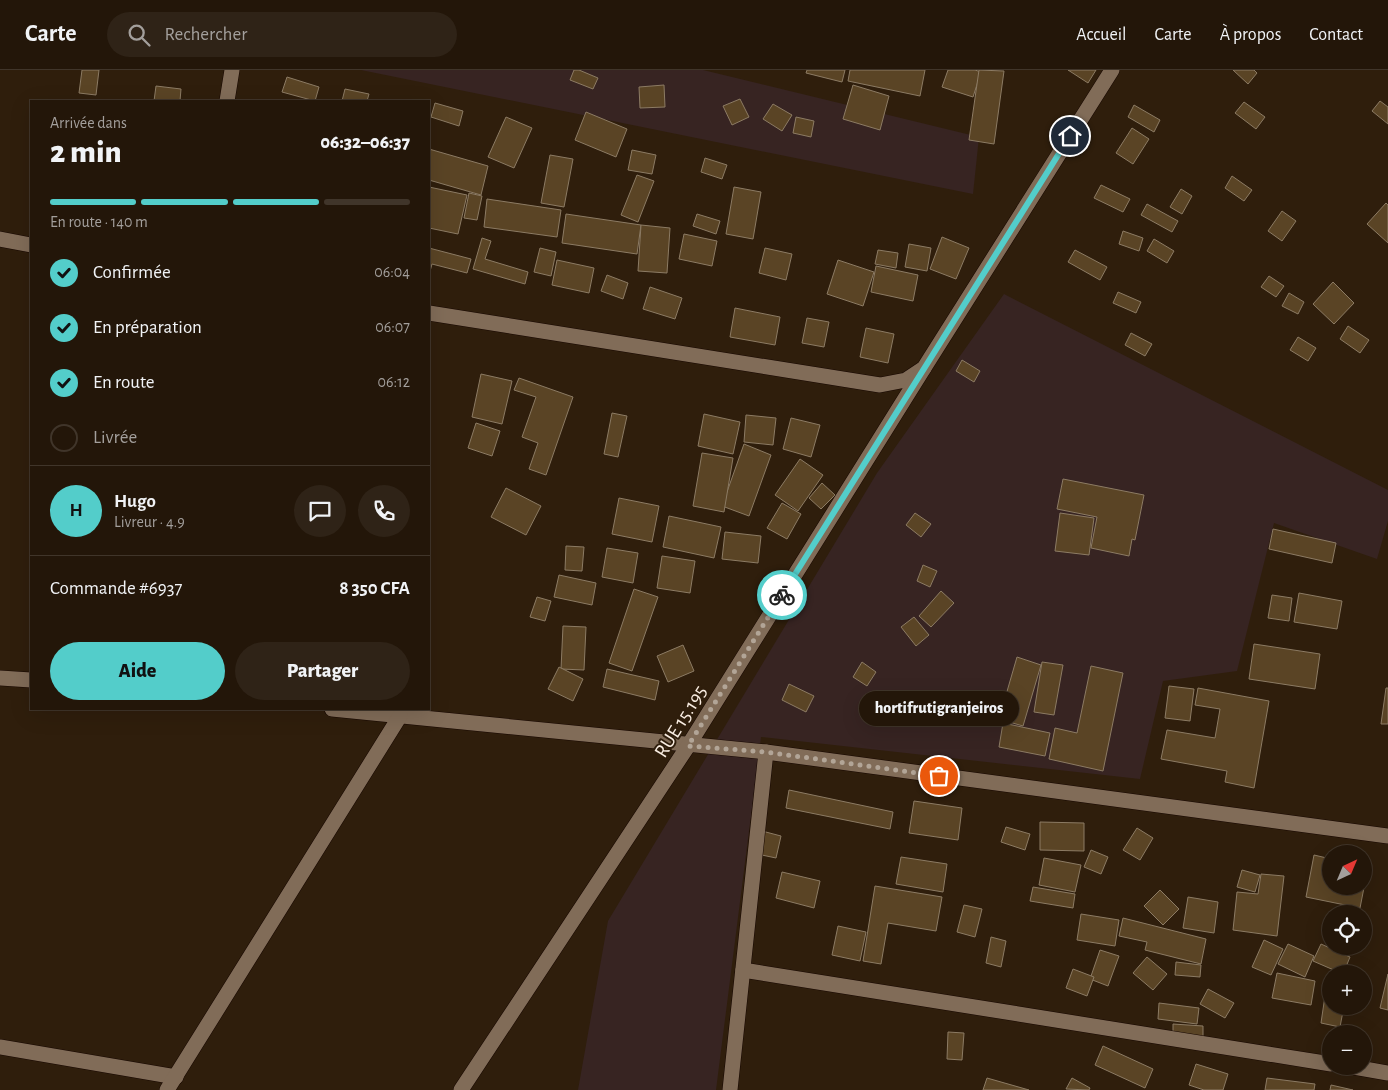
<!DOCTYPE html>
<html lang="fr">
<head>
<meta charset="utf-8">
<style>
  :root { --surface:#231609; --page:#2f2317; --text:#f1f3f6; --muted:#a39f9c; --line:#40352a; --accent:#53cdca }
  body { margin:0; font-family:"Alegreya Sans",sans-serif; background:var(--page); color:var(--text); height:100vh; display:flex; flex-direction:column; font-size:19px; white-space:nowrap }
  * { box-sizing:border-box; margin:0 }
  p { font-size:16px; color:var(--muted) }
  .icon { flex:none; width:28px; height:28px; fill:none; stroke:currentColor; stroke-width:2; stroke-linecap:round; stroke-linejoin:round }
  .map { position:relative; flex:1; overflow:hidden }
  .side { position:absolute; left:30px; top:30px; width:400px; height:610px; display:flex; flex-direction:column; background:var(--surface); border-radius:0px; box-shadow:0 5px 20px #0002,0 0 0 1px var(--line) }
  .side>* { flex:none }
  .needle { width:32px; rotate:44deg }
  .fabs { position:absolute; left:1322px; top:775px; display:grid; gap:10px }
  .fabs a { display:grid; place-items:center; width:50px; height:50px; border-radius:50%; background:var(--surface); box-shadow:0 5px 20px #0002,0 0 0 1px var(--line); font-size:25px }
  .pin { position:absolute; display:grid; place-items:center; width:42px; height:42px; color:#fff; margin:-21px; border:2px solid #fff; border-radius:50%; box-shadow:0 1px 5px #0007 }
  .courier { position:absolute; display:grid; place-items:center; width:50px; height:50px; margin:-25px; border:4px solid #53cdca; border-radius:50%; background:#fff; color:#222; box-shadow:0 1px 6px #0007 }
  .bubble { position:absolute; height:35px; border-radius:18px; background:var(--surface); box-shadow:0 5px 20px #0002,0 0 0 1px var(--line); font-size:16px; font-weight:800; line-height:35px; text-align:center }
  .head em { font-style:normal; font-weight:800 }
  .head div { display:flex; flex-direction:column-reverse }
  .head { display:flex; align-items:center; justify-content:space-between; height:85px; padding:0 20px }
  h1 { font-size:32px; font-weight:800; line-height:38px }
  .bar { display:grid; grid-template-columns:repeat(4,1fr); gap:8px 5px; align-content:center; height:60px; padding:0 20px }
  .bar i { height:6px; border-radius:4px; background:var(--line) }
  .bar .on { background:var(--accent) }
  .bar p { grid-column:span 4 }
  .line { display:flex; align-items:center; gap:12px; padding:0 20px; border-top:1px solid var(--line) }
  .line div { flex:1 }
  .round { display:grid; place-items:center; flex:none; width:52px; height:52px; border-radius:26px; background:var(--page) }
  ol { padding:0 20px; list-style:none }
  li { display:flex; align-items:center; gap:15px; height:55px }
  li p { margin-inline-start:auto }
  li .icon { padding:5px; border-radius:50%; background:var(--accent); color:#111; stroke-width:4 }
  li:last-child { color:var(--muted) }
  li i { width:28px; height:28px; border:2px solid var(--line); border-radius:50% }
  .button { display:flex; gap:10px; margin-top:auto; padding:10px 20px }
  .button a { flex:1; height:58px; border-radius:30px; background:var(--accent); color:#111; font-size:20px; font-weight:800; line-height:58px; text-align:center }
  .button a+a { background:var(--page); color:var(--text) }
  header { display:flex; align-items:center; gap:30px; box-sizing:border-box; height:70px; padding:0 25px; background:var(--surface); border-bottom:1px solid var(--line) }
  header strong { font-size:24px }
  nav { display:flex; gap:28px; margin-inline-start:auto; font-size:18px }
  .search { width:350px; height:45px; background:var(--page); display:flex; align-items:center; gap:12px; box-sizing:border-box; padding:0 18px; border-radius:28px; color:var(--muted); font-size:19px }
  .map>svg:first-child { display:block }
  .commercial { fill:#372422 }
  .building { fill:#5a4425; stroke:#8c7b64 }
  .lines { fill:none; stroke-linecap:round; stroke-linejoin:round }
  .street-casing { stroke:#170700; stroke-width:16 }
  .street { stroke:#816c58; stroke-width:15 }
  .done { stroke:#b2a597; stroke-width:5; stroke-dasharray:0 9 }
  .route { stroke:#53cdca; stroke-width:6 }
  .labels { text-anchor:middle; stroke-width:4; stroke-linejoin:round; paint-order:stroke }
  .street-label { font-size:20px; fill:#f9ede2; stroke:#2f1e0c }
</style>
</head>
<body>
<header>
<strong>Carte</strong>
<div class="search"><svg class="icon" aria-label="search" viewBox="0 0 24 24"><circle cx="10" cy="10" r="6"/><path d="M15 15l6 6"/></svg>Rechercher</div>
<nav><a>Accueil</a><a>Carte</a><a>À propos</a><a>Contact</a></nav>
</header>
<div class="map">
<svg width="1388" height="1020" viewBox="0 0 1388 1020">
  <rect width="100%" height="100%" fill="#2f1e0c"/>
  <!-- commercial -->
  <g class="commercial">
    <path d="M361,0H703L979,67L973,124Z"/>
    <path d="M1004,224L1388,420V451L1377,489L1274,453L1237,601L1163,611L1140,709L761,667L716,1020H578L608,851L877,403Z"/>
  </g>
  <!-- building -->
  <g class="building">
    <path d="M82,0H99L96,25L79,23Z"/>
    <path d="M574,0H579L598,8L593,19L570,10Z"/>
    <path d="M807,0H845L842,12L806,3Z"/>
    <path d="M850,0H925L920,26L848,11Z"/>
    <path d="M948,0H975L981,2L973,27L942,17Z"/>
    <path d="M979,0L1004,1L994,74L969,70Z"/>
    <path d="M1068,0H1096L1088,13Z"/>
    <path d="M1233,0H1254L1257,3L1248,14Z"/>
    <path d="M287,7L319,17L315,31L282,22Z"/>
    <path d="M664,15L665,37L640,38L639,17Z"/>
    <path d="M853,15L889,26L880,60L843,49Z"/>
    <path d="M156,16L181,19L180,31H154Z"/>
    <path d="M345,19L369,24L367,31H342Z"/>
    <path d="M740,29L749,47L732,55L723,36Z"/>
    <path d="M1380,31L1388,37V54L1372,41Z"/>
    <path d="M1244,32L1265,47L1256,59L1235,43Z"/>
    <path d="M435,33L463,41L459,56L431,47Z"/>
    <path d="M773,34L792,45L782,61L763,49Z"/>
    <path d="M1134,35L1160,50L1154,62L1128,47Z"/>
    <path d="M586,42L627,59L616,87L575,70Z"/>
    <path d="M506,47L532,58L514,98L488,87Z"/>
    <path d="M796,47L814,51L811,67L793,63Z"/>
    <path d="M1132,58L1149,69L1133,94L1116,83Z"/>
    <path d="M429,79L488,96L481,125L429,110Z"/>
    <path d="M632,80L656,85L652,104L628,100Z"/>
    <path d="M550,85L573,89L564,137L541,133Z"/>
    <path d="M705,88L727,95L722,109L701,102Z"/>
    <path d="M637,105L654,111L638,152L621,145Z"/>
    <path d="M1232,106L1252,120L1244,131L1225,118Z"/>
    <path d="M1101,115L1130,129L1123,142L1094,128Z"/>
    <path d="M429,117L467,125L458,164L429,158Z"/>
    <path d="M734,117L761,122L753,169L726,164Z"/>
    <path d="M1181,119L1192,126L1182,144L1170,137Z"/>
    <path d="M469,123L482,126L477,150L464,148Z"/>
    <path d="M487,129L561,140L557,167L484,157Z"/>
    <path d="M1386,133L1388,135V173L1367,154Z"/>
    <path d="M1147,134L1178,151L1172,162L1141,145Z"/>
    <path d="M1282,141L1296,151L1282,171L1268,161Z"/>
    <path d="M566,144L641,155L637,184L562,173Z"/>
    <path d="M697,144L720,151L716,164L693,156Z"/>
    <path d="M641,155L670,158L667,203L638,201Z"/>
    <path d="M1123,161L1143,168L1139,181L1119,174Z"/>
    <path d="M684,164L717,171L712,196L679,189Z"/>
    <path d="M942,167L969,178L956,209L930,199Z"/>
    <path d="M482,168L491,171L485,189L528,202L525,214L473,199Z"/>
    <path d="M1154,169L1174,181L1167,193L1147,181Z"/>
    <path d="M909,174L931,178L927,201L905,197Z"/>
    <path d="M429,178L471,189L467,203L432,194L429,205Z"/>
    <path d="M540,178L556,182L551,206L534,202Z"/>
    <path d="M765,178L792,184L786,210L759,203Z"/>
    <path d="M878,180L898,183L896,198L875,194Z"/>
    <path d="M1075,180L1107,197L1100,210L1068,192Z"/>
    <path d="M557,190L594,198L589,223L552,215Z"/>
    <path d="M838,190L874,202L863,236L827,224Z"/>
    <path d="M876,196L918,205L913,231L871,222Z"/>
    <path d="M607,205L628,213L623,229L601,221Z"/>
    <path d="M1269,206L1284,216L1276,227L1261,217Z"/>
    <path d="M1333,212L1354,233L1334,254L1313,234Z"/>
    <path d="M650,217L682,228L675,249L643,239Z"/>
    <path d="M1118,222L1141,232L1136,243L1113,233Z"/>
    <path d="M1289,223L1304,232L1298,244L1282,236Z"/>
    <path d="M735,238L780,247L775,275L730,267Z"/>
    <path d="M807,248L829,252L824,277L802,273Z"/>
    <path d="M1348,256L1369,270L1360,283L1340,269Z"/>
    <path d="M866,258L894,264L888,293L860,287Z"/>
    <path d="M1131,263L1152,274L1145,286L1125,275Z"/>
    <path d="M1298,267L1316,278L1308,291L1290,280Z"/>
    <path d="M962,290L980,301L974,312L956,301Z"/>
    <path d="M481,304L512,311L502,354L472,347Z"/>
    <path d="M519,308L573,327L546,405L529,399L538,373L522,367L536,327L514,320Z"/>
    <path d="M612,343L627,346L618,387L604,384Z"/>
    <path d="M704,344L740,352L733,384L698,376Z"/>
    <path d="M746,345L776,348L773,375L744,372Z"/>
    <path d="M791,348L820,355L811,387L783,379Z"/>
    <path d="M476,353L500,361L492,386L468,378Z"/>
    <path d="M744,374L771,385L749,446L722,436Z"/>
    <path d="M702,383L733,388L724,442L693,436Z"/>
    <path d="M800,389L823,405L798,441L775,425Z"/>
    <path d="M1063,409L1144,425L1135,470L1132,469L1129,486L1091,478L1097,447L1057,439Z"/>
    <path d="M822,413L835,425L821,439L809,428Z"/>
    <path d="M506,418L541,436L526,465L491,447Z"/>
    <path d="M619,428L659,436L652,472L612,464Z"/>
    <path d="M782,433L801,444L787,469L767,458Z"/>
    <path d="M915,443L931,454L921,467L906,455Z"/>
    <path d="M1060,443L1094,448L1089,485L1055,481Z"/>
    <path d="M669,446L721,457L714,488L663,477Z"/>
    <path d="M1273,459L1336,473L1332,493L1269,479Z"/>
    <path d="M725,462L761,466L758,493L722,489Z"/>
    <path d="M566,476L584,477L582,501L565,500Z"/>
    <path d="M607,478L638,483L633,513L602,507Z"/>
    <path d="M662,486L695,491L690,523L657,518Z"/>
    <path d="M923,495L937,501L930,517L917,511Z"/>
    <path d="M559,505L596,513L592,535L554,527Z"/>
    <path d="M634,519L658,527L632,601L609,593Z"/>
    <path d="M941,521L954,533L931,557L919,546Z"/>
    <path d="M1299,523L1342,531L1337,559L1294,552Z"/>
    <path d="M1272,525L1292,528L1289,551L1268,548Z"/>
    <path d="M537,527L551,531L545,551L530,547Z"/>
    <path d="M914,547L929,565L916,576L901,557Z"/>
    <path d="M563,556L586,557L584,600L561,599Z"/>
    <path d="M1254,574L1320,584L1315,619L1249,609Z"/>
    <path d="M683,575L694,601L668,612L657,586Z"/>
    <path d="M1017,587L1041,595L1023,656L999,649Z"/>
    <path d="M862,592L876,602L867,616L853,607Z"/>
    <path d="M1042,592L1063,595L1054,645L1034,642Z"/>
    <path d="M1091,596L1123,603L1103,701L1049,689L1055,658L1077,663Z"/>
    <path d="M559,597L583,609L573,631L548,619Z"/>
    <path d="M607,599L659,611L655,630L603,617Z"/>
    <path d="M789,614L814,626L806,642L782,630Z"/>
    <path d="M1169,616L1194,619L1190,651L1165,648Z"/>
    <path d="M1198,618L1269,631L1254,718L1225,712L1227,701L1161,689L1167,660L1215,668L1220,639L1195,635Z"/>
    <path d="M1386,618H1388V654H1381Z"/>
    <path d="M1003,653L1050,663L1045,686L999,677Z"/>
    <path d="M789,720L893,742L890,759L786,738Z"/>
    <path d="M914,731L962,738L958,770L909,763Z"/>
    <path d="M1040,752L1084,753V781L1040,780Z"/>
    <path d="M1006,757L1030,764L1025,780L1001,772Z"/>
    <path d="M1137,758L1153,768L1140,790L1123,780Z"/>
    <path d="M762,761L781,766L776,788L757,784Z"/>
    <path d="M1091,780L1108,787L1101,804L1084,797Z"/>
    <path d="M1314,785L1331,789V816H1364V796L1368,797L1360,838L1306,827Z"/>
    <path d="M901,787L947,794L943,822L896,814Z"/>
    <path d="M1044,788L1081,795L1075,822L1039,815Z"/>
    <path d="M1242,800L1260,805L1255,822L1237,817Z"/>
    <path d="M782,802L820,811L814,838L776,828Z"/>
    <path d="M1261,804L1284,806L1277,866L1233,860L1237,822L1258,824Z"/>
    <path d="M875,816L942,827L936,861L888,853L881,894L863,891Z"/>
    <path d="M1033,817L1075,824L1073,838L1030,831Z"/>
    <path d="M1160,820L1179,839L1163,855L1144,836Z"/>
    <path d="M1188,827L1218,832L1214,863L1183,858Z"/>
    <path d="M964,835L982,839L975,867L957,862Z"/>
    <path d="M1081,844L1119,850L1115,876L1077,870Z"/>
    <path d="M1123,848L1206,869L1201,894L1145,880L1147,872L1119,866Z"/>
    <path d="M838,856L866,862L860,891L832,885Z"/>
    <path d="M991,867L1006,871L1001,897L986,893Z"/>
    <path d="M1264,870L1283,879L1271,905L1252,897Z"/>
    <path d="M1288,874L1314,886L1305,907L1278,894Z"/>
    <path d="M1321,874L1350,887L1343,904L1313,891Z"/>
    <path d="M1100,880L1119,886L1108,916L1090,909Z"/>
    <path d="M1147,887L1167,904L1153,920L1133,903Z"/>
    <path d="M1176,892L1201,895L1200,907L1175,905Z"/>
    <path d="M1073,899L1094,907L1087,926L1066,918Z"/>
    <path d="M1277,903L1315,911L1311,935L1272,928Z"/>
    <path d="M1388,904V940L1380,938Z"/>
    <path d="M1208,919L1234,933L1225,948L1200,934Z"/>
    <path d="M1325,926L1331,927V936H1344L1340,957L1321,953Z"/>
    <path d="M1159,933L1199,938L1197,954L1158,949Z"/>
    <path d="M1173,954L1203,956V969L1173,968Z"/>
    <path d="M948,962L964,963L962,990L947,989Z"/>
    <path d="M1103,976L1153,999L1145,1018L1095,995Z"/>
    <path d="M1196,994L1228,1004L1223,1020H1204L1189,1015Z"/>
    <path d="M987,1008L1029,1020H983Z"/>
    <path d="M1072,1008L1090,1018L1089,1020L1066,1019Z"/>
    <path d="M1267,1008L1315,1014L1314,1020H1265Z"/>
    <path d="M1331,1015L1353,1020H1330Z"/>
  </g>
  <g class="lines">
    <!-- street casing -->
    <g class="street-casing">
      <g id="street">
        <path d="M227,31L232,0"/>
        <path d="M0,169L31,175"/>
        <path d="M429,243L880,315L906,310L924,298L1112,0"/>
        <path d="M0,608L31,610"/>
        <path d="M332,639L766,682L1388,766"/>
        <path d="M743,900L1331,994"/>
        <path d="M0,977L176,1007"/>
        <path d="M1348,996L1388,1003"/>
        <path d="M167,1020L400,646"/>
        <path d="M461,1020L688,676L924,298"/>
        <path d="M730,1020L766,682"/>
      </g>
    </g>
    <!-- street -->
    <use href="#street" class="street"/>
  </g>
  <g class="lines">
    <!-- done -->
    <path class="done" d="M782,525L688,676L766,682L939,706"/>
    <!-- route -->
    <path class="route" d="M782,525L1070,66"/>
  </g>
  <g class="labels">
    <!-- street labels -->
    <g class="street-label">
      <text transform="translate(680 651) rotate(-58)" y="7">RUE 15.195</text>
    </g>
  </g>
</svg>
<div class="fabs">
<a><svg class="needle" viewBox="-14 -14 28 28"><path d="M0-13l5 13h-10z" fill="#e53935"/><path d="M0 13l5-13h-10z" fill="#a39f9c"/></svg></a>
<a><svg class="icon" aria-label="locate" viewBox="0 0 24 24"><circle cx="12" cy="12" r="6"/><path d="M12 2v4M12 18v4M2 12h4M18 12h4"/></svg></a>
<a>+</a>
<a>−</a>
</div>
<div class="pin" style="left:939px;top:706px;background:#ea580c"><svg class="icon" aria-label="bag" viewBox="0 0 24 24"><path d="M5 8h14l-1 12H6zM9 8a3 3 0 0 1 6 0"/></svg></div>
<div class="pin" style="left:1070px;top:66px;background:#1f2937"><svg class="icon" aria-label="home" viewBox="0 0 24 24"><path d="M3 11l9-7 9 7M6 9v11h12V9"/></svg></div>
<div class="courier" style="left:782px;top:525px"><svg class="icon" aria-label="bike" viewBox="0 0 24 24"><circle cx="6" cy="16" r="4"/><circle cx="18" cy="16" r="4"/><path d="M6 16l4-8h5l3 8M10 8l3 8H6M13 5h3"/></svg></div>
<div class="bubble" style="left:859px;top:621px;width:160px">hortifrutigranjeiros</div>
<section class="side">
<div class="head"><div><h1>2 min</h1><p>Arrivée dans</p></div><em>06:32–06:37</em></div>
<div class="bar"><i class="on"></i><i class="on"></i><i class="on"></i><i></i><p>En route · 140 m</p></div>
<ol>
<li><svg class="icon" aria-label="check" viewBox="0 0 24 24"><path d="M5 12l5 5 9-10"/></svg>Confirmée<p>06:04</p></li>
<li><svg class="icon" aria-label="check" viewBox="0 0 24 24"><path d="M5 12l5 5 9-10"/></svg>En préparation<p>06:07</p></li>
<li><svg class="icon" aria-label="check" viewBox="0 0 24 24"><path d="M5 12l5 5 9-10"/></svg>En route<p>06:12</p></li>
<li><i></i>Livrée</li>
</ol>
<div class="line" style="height:90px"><b class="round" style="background:var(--accent);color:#111">H</b><div><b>Hugo</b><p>Livreur · 4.9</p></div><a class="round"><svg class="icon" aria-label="chat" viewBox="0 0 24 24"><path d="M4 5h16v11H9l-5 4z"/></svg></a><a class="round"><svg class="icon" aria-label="phone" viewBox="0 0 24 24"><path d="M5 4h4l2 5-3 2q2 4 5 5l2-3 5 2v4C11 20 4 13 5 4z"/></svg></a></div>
<div class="line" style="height:65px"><div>Commande #6937</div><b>8 350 CFA</b></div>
<div class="button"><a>Aide</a><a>Partager</a></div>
</section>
</div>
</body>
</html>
